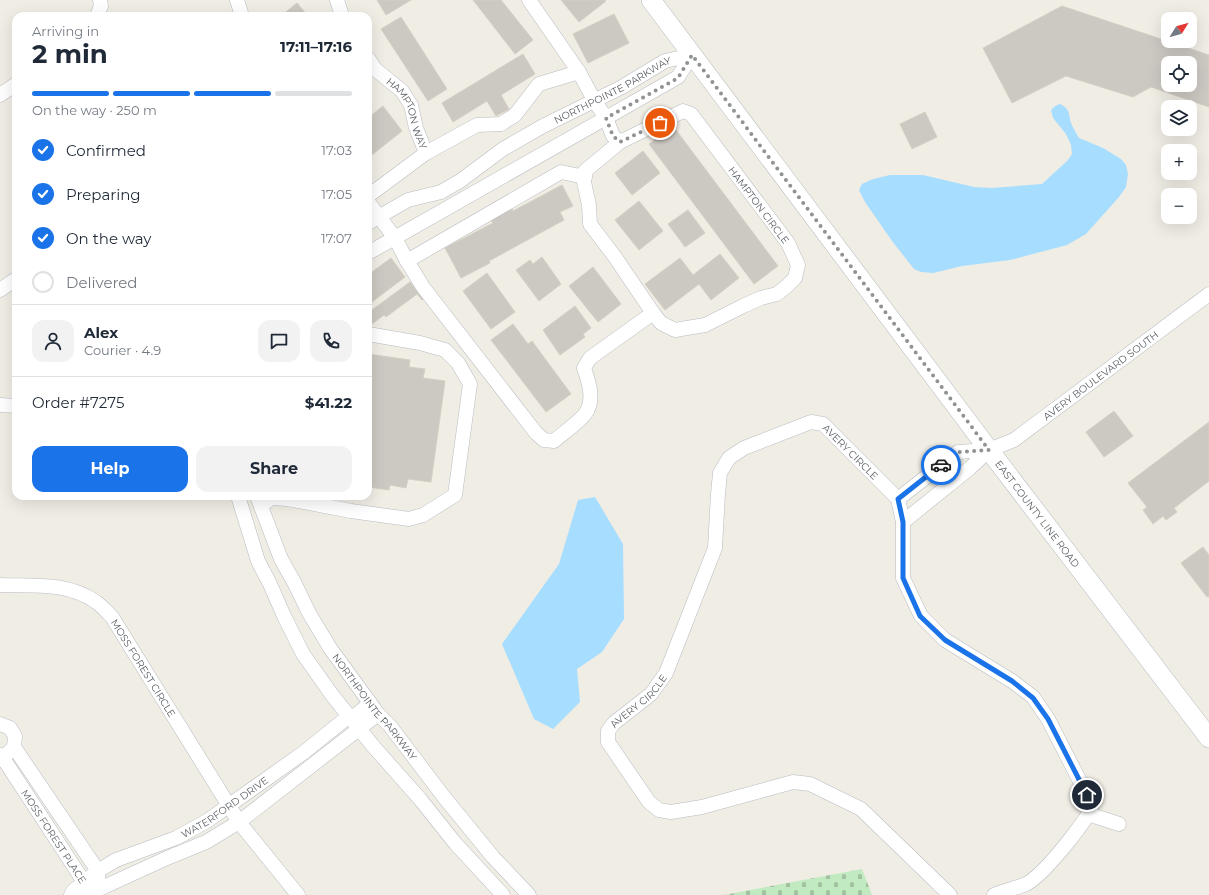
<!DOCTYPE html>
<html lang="en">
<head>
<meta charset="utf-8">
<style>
  :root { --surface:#fff; --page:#f2f2f3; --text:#1f2937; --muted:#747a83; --line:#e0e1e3; --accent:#1a73e8 }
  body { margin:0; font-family:Montserrat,sans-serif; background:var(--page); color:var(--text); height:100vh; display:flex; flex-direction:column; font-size:15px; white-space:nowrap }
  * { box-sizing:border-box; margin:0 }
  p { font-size:13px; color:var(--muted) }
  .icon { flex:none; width:22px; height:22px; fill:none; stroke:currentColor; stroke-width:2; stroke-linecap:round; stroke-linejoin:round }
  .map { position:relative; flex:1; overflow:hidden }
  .sheet { position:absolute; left:12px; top:12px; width:360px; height:488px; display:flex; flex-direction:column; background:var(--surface); border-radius:12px; box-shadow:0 4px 16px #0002 }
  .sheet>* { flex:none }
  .needle { width:26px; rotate:53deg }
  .buttons { position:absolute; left:1161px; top:12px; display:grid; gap:8px }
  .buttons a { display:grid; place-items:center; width:36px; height:36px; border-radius:8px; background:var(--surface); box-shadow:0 4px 16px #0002; font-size:20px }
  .pin { position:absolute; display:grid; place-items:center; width:34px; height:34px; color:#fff; margin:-17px; border:2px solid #fff; border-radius:50%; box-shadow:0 1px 4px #0007 }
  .courier { position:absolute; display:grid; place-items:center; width:40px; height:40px; margin:-20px; border:3px solid #1a73e8; border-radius:50%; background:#fff; color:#222; box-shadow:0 1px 5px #0007 }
  .overview em { font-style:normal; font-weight:700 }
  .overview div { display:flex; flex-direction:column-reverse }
  .overview { display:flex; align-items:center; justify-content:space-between; height:68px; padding:0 20px }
  h1 { font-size:26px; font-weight:700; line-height:30px }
  .bar { display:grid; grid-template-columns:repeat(4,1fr); gap:6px 4px; align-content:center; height:48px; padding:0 20px }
  .bar i { height:5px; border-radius:3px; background:var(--line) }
  .bar .active { background:var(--accent) }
  .bar p { grid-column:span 4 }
  .line { display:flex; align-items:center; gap:10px; padding:0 20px; border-top:1px solid var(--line) }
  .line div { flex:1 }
  .round { display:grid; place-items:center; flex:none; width:42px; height:42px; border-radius:12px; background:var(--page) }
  ol { padding:0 20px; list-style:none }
  li { display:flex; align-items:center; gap:12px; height:44px }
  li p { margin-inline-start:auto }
  li .icon { padding:4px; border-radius:50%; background:var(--accent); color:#fff; stroke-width:4 }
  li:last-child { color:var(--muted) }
  li i { width:22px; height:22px; border:2px solid var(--line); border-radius:50% }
  .button { display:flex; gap:8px; margin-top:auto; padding:8px 20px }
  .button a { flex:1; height:46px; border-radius:12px; background:var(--accent); color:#fff; font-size:16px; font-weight:700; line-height:46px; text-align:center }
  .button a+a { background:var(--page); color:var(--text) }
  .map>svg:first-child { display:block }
  .cemetery { fill:url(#cemetery-stones) }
  .water { fill:#a7ddff }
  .building { fill:#ccc8c2; stroke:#d6cfc3; fill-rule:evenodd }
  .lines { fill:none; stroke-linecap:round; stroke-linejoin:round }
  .street-casing { stroke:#b8bbc0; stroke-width:15 }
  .secondary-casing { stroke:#b6bbc0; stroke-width:20 }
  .street { stroke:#fff; stroke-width:14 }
  .secondary { stroke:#fff; stroke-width:19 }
  .done { stroke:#909393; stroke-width:4; stroke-dasharray:0 7.2 }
  .route { stroke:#1a73e8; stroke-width:5 }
  .labels { text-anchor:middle; stroke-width:3; stroke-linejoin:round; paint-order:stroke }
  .street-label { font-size:10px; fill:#5d6267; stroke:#fff }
</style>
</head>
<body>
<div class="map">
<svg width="1209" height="895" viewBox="0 0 1209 895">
  <defs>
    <pattern id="cemetery-stones" width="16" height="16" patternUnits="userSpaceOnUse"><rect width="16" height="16" fill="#c2eac0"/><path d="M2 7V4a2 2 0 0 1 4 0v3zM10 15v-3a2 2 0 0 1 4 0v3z" fill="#a1c1a0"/></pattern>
  </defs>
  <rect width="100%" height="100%" fill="#f0ede5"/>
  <!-- cemetery -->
  <path class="cemetery" d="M862,869L872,895H724Z"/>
  <!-- water -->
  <g class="water">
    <path d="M1060,104C1071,110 1068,113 1071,123C1073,128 1076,133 1079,138L1103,148L1121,159L1126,165L1128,174L1126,187L1119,197L1086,234L1067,245L1010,260L962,266L933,273L921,272L914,269L892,241L865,202L859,190L862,184L873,179L890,175H923L974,187L991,188L1042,184L1067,161L1072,154L1071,145L1066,134L1053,118L1051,110L1055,106Z"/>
    <path d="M595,497L623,544L624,619L602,652L577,669L580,702L553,729L534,719L502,644L559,564L578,500Z"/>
  </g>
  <!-- building -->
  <g class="building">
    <path d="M377,0H411L386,15Z"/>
    <path d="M473,0H501L533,40L515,54Z"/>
    <path d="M561,0H605L606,1L579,22Z"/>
    <path d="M297,3L308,16H281Z"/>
    <path d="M1062,6L1209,55V107L1151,87L1133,97L1066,76L1012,103L983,48ZM1168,63H1190V85H1168Z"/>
    <path d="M614,14L629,43L588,63L573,34Z"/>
    <path d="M401,17L447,89L428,101L381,29Z"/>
    <path d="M523,54L535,74L501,95L509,109L496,116L487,101L453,122L442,103Z"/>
    <path d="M383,106L402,131L368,158V118Z"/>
    <path d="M925,112L937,137L912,149L900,124Z"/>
    <path d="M673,126L778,266L754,284L649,144Z"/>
    <path d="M643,151L660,173L632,195L615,173Z"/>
    <path d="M562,185L573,206L560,212L564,220L489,261L490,263L461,278L445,248L493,223L491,220L512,209L513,211Z"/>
    <path d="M639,201L663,231L639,250L615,220Z"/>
    <path d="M688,210L705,233L685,247L668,224Z"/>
    <path d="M720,254L739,278L711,300L699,284L665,310L645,284L680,258L693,275Z"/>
    <path d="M542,257L561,284L539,301L516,270L530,260L533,264Z"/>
    <path d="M391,258L405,277L368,305V275Z"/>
    <path d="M593,267L621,304L598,322L569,286Z"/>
    <path d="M487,273L515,312L491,329L463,291Z"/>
    <path d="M410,282L423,299L422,300L417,294L386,317L384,315L368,327V313Z"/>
    <path d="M575,306L591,328L583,334L585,337L560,355L543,330Z"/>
    <path d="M513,324L528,344L532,341L571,394L546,412L491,340Z"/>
    <path d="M368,354L410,360L409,367L425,369L423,378L445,381L431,482L408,479L406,488L390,485L389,490L368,487Z"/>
    <path d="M1114,411L1133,436L1104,457L1086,432Z"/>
    <path d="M1209,422V481L1174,508L1177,512L1166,520L1163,516L1153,524L1143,510L1147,507L1128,483Z"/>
    <path d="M1203,547L1209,555V596L1207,597L1181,563Z"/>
  </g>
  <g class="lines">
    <!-- street casing -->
    <g class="street-casing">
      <g id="street">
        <path d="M237,0L242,16"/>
        <path d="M337,0L342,16"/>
        <path d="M529,0L579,72L594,100L606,118L613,136L620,142"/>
        <path d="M97,16L101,6L100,0"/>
        <path id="s1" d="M368,58L375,69L402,91L411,105L416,128L426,153"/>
        <path d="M0,95L16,84"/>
        <path d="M683,111L691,114L788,243L798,265L795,278L787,286L777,294L761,298L743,306L705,325L675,330L661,323L653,313L615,257L590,224L589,205L584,182L585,171L620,142Z"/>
        <path d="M368,196L426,153L477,125L501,124L515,115L539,84L579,72"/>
        <path d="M368,202L395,238L407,261L423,287L536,433L544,440L554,441C562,434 579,422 585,414C595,401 589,382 584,368L590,358L653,313"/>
        <path id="s2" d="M368,223L408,200L441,192L460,181L503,149L543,126L622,87L665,61L692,55"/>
        <path d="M368,253L678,77L692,55"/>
        <path d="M407,261L561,172L585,177"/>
        <path d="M0,290L16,279"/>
        <path d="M0,405L16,406"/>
        <path id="s3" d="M989,450L1014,440L1209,294"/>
        <path d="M238,496L258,561L270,584L284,616L303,654L332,695L373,746L420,799L455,843L503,895"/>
        <path id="s4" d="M257,496L281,559L295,584L309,613L330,648L378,714L390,726L444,797L493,857L529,895"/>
        <path d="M898,499L958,452L989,450L970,468L903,522"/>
        <path d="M261,506L271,498L288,499L351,511L409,519L423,515L455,495L470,384L458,363L445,350L420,343L368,334"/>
        <path id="s5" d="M0,585C33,586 68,582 96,602C102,606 107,612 112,617L239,822L298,895"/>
        <path d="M0,724L10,728L15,736L14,747L8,753"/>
        <path d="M14,747L98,871V879"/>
        <path id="s6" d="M1,755L84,882L91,886"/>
        <path d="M1088,814L1119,824"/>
        <path id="s7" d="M71,895L73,891L98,871L116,860L176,838L207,821L303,753L349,716L356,715L370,703"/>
        <path d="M86,895L167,858L206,842L239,822L378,714"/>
        <path id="s8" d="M950,895L861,809L810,784L793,782L702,807L671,812L659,810L649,802L608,742V731L614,723L651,694L666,673L715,548L718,494L720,473L729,458L744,448L811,422L823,424L898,499L903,522V578L921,616L945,640L1012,681L1033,697L1048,719L1087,795L1091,810C1080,828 1044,875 1026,884C1016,888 1004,891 994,895"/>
      </g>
    </g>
    <!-- secondary casing -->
    <g class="secondary-casing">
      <g id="secondary">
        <path id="s9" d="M651,0L989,450L1209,738"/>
      </g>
    </g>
    <!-- street -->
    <use href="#street" class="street"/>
    <!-- secondary -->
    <use href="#secondary" class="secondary"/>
  </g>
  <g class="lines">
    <!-- done -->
    <path class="done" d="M660,123L620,142L613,136L606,118L678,78L692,55L989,450L958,452L941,465"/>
    <!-- route -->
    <path class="route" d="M941,465L898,499L903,522V578L920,616L945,640L1012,681L1033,698L1048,719L1087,795"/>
  </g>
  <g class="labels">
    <!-- street labels -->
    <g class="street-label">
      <text dy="4" stroke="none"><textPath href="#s2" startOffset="280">NORTHPOINTE PARKWAY</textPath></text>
      <text dy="4" stroke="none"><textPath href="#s1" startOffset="70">HAMPTON WAY</textPath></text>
      <text transform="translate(759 205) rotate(53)" y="4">HAMPTON CIRCLE</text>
      <text dy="4" stroke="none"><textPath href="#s3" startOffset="135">AVERY BOULEVARD SOUTH</textPath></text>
      <text dy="4" stroke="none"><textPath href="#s8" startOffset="883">AVERY CIRCLE</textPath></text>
      <text dy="4" stroke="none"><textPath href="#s9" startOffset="643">EAST COUNTY LINE ROAD</textPath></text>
      <text dy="4" stroke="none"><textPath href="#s5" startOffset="181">MOSS FOREST CIRCLE</textPath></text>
      <text dy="4" stroke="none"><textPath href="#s8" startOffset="475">AVERY CIRCLE</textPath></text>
      <text dy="4" stroke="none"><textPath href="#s4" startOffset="243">NORTHPOINTE PARKWAY</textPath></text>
      <text dy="4" stroke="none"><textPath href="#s7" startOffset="179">WATERFORD DRIVE</textPath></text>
      <text dy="4" stroke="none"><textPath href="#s6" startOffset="97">MOSS FOREST PLACE</textPath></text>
    </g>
  </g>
</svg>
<div class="buttons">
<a><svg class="needle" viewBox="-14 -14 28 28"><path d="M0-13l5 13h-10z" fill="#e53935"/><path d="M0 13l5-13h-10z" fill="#747a83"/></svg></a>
<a><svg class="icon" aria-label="locate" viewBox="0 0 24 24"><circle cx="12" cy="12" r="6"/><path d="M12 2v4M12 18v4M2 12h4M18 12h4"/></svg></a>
<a><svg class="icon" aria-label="layers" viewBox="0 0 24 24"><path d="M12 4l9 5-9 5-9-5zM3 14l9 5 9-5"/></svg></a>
<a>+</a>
<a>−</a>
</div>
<div class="pin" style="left:660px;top:123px;background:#ea580c"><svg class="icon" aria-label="bag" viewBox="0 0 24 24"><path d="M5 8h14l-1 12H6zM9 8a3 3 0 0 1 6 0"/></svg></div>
<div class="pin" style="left:1087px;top:795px;background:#1f2937"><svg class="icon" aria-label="home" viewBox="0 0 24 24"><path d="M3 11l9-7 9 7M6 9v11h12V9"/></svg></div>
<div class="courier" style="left:941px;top:465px"><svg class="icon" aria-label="car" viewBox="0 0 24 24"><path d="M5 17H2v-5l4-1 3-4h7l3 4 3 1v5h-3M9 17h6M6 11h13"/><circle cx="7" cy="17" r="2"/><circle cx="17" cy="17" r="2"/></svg></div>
<section class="sheet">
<div class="overview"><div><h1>2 min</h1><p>Arriving in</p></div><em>17:11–17:16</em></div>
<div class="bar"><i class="active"></i><i class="active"></i><i class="active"></i><i></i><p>On the way · 250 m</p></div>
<ol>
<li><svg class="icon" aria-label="check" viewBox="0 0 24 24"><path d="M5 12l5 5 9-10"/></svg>Confirmed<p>17:03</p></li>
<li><svg class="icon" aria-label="check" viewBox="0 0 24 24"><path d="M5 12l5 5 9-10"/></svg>Preparing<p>17:05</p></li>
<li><svg class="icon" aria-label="check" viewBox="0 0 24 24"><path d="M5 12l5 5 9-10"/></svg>On the way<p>17:07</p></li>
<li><i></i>Delivered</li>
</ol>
<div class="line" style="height:72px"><a class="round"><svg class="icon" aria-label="person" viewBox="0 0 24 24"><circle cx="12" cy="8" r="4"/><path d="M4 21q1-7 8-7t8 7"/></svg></a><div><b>Alex</b><p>Courier · 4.9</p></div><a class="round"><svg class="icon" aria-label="chat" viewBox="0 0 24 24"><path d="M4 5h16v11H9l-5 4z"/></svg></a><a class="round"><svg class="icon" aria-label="phone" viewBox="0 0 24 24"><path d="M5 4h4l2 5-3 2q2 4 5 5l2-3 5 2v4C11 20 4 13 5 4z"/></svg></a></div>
<div class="line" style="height:52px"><div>Order #7275</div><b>$41.22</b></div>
<div class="button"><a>Help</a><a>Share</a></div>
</section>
</div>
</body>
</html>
